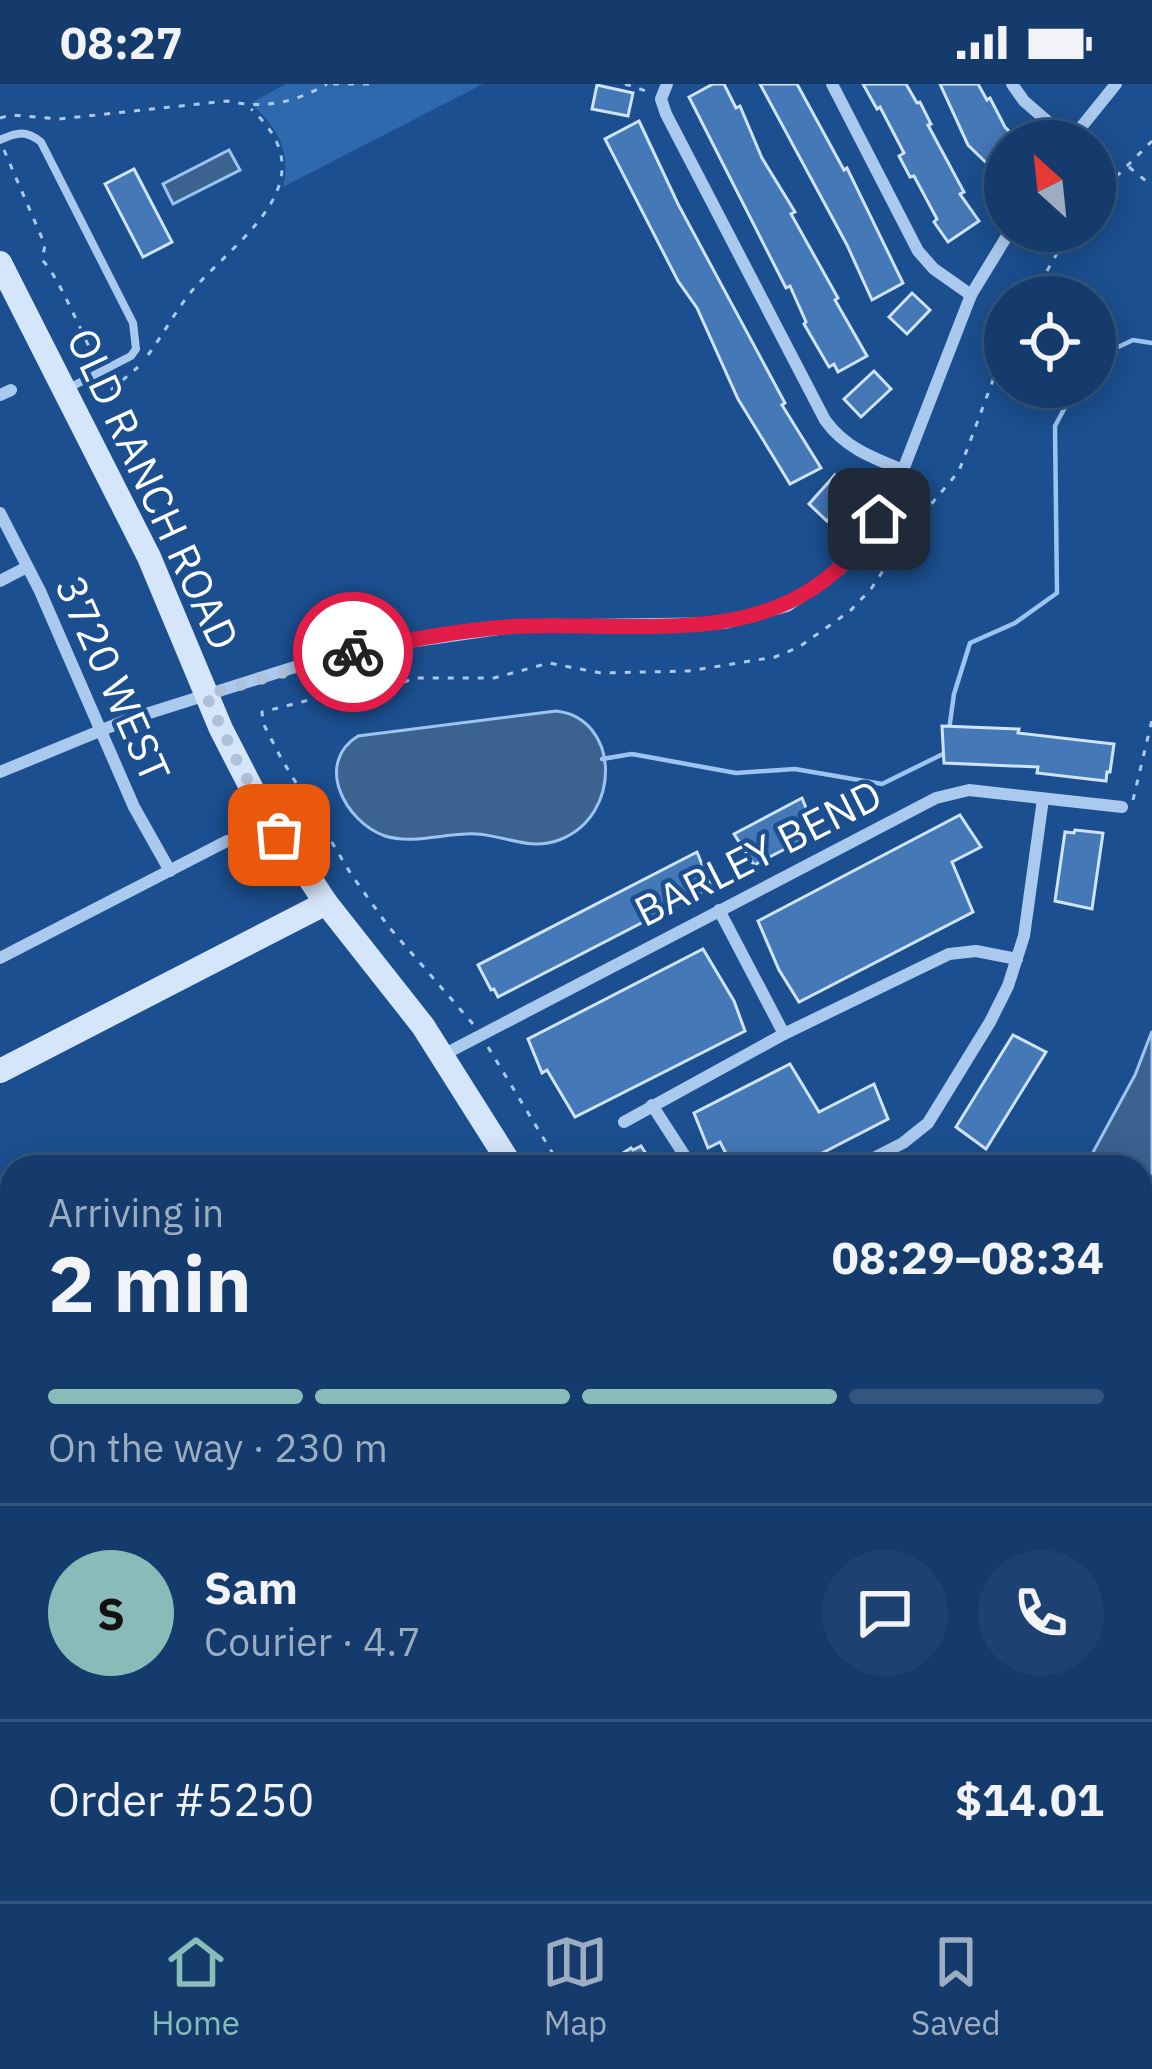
<!DOCTYPE html>
<html lang="en">
<head>
<meta charset="utf-8">
<style>
  :root { --surface:#143b6b; --page:#1d4271; --text:#f1f3f6; --muted:#9dadc1; --line:#33557e; --accent:#8bbbb9 }
  body { margin:0; font-family:"IBM Plex Sans",sans-serif; background:var(--page); color:var(--text); height:100vh; display:flex; flex-direction:column; font-size:45px; white-space:nowrap }
  * { box-sizing:border-box; margin:0 }
  p { font-size:39px; color:var(--muted) }
  .icon { flex:none; width:66px; height:66px; fill:none; stroke:currentColor; stroke-width:2; stroke-linecap:round; stroke-linejoin:round }
  .map { position:relative; flex:1; overflow:hidden }
  .panel { position:absolute; left:0px; top:1071px; width:1152px; height:747px; display:flex; flex-direction:column; background:var(--surface); border-radius:36px 36px 0 0; box-shadow:0 6px 30px #0003,0 0 0 3px var(--line) }
  .panel>* { flex:none }
  .needle { width:78px; rotate:333deg }
  .tools { position:absolute; left:984px; top:36px; display:grid; gap:24px }
  .tools a { display:grid; place-items:center; width:132px; height:132px; border-radius:50%; background:var(--surface); box-shadow:0 6px 30px #0003,0 0 0 3px var(--line); font-size:60px }
  .pin { position:absolute; display:grid; place-items:center; width:102px; height:102px; color:#fff; margin:-51px; border-radius:24px; box-shadow:0 6px 18px #0006 }
  .courier { position:absolute; display:grid; place-items:center; width:120px; height:120px; margin:-60px; border:9px solid #e11d48; border-radius:50%; background:#fff; color:#222; box-shadow:0 3px 15px #0007 }
  .head em { font-style:normal; font-weight:700 }
  .head div { display:flex; flex-direction:column-reverse }
  .head { display:flex; align-items:center; justify-content:space-between; height:204px; padding:0 48px }
  h1 { font-size:78px; font-weight:700; line-height:90px }
  .bar { display:grid; grid-template-columns:repeat(4,1fr); gap:18px 12px; align-content:center; height:144px; padding:0 48px }
  .bar i { height:15px; border-radius:9px; background:var(--line) }
  .bar .active { background:var(--accent) }
  .bar p { grid-column:span 4 }
  .line { display:flex; align-items:center; gap:30px; padding:0 48px; border-top:3px solid var(--line) }
  .line div { flex:1 }
  .round { display:grid; place-items:center; flex:none; width:126px; height:126px; border-radius:63px; background:var(--page) }
  .status { display:flex; justify-content:space-between; align-items:center; height:84px; padding:0 60px; background:var(--surface); direction:ltr }
  .status svg { height:33px; fill:currentColor }
  .menu { display:flex; justify-content:space-around; align-items:center; height:168px; border-top:3px solid var(--line); background:var(--surface); font-size:33px; color:var(--muted) }
  .menu a { display:grid; justify-items:center; gap:6px }
  .menu .active { color:var(--accent) }
  .map>svg:first-child { display:block }
  .green { fill:#2e69ad }
  .water { fill:#3c6290; stroke:#9cc4f0; stroke-width:3 }
  .lines { fill:none; stroke-linecap:round; stroke-linejoin:round }
  .stream { stroke:#9cc4f0; stroke-width:4.5 }
  .building { fill:#4478b7; stroke:#cfe3fa; stroke-width:3 }
  .path { stroke:#a9c9ee; stroke-width:3; stroke-dasharray:6 9; stroke-linecap:butt }
  .lane { stroke:#a9c9ee; stroke-width:8 }
  .street { stroke:#a9c9ee; stroke-width:12 }
  .secondary { stroke:#d6e6fa; stroke-width:24 }
  .done { stroke:#afc1d8; stroke-width:12; stroke-dasharray:0 21.6 }
  .route { stroke:#e11d48; stroke-width:15 }
  .labels { text-anchor:middle; stroke-width:9; stroke-linejoin:round; paint-order:stroke }
  .street-label { font-size:42px; fill:#fff; stroke:#1b4f8f }
</style>
</head>
<body>
<div class="status"><b>08:27</b><svg viewBox="0 0 49 12"><path d="M0 12V9h3v3zM5 12V6h3v6zM10 12V3h3v9zM15 12V0h3v12zM26 1h20v11H26zM47 4h2v5h-2z"/></svg></div>
<div class="map">
<svg width="1152" height="1817" viewBox="0 0 1152 1817">
  <rect width="100%" height="100%" fill="#1b4f8f"/>
  <!-- green -->
  <g class="green">
    <path d="M286,0H483L283,103C292,66 276,43 251,19Z"/>
    <path d="M12,1455V1617L0,1593V1462Z"/>
  </g>
  <!-- water -->
  <g class="water">
    <path d="M229,66L240,86L173,120L163,100Z"/>
    <path d="M556,627C620,634 623,732 559,756C530,767 506,752 477,750C448,748 414,761 385,752C345,738 314,679 358,652Z"/>
    <path d="M1152,947V1156L1140,1178V1083H1085L1135,991Z"/>
    <path d="M1140,1440L1152,1467V1630L1140,1617Z"/>
  </g>
  <g class="lines">
    <!-- stream -->
    <g class="stream">
      <path d="M1095,274L1133,256L1152,259"/>
      <path d="M949,646L954,610L970,559L1015,539L1057,509L1055,342L1076,303"/>
      <path d="M602,675L632,670L736,689L795,685L882,700L945,669"/>
    </g>
  </g>
  <!-- building -->
  <g class="building">
    <path d="M713,0H724L736,24L740,22L762,74L795,128L791,130L838,214L835,216L867,272L838,288L834,280L829,283L804,240L806,238L790,202L786,204L689,13Z"/>
    <path d="M760,0H797L844,86L847,84L903,199L872,216L847,161Z"/>
    <path d="M863,0H906L917,19L920,18L931,40L928,41L964,108L960,110L979,137L948,158L934,138L937,135L914,92L910,93L899,72L904,69L880,23L877,25Z"/>
    <path d="M940,0H978L987,16L990,14L1005,43L1019,57H1005V97L968,61Z"/>
    <path d="M597,1L633,9L628,32L592,25Z"/>
    <path d="M639,37L678,120L785,319L782,321L821,384L790,400L738,315L697,224L678,197L605,55Z"/>
    <path d="M134,85L172,158L143,173L105,100Z"/>
    <path d="M912,209L930,226L907,250L889,233Z"/>
    <path d="M874,287L891,305L861,333L844,315Z"/>
    <path d="M835,391L853,408L827,437L809,420Z"/>
    <path d="M942,642L1019,645L1018,649L1114,660L1110,688H1107L1106,697L1037,689L1038,683L944,679Z"/>
    <path d="M802,714L816,749L754,781L734,750Z"/>
    <path d="M960,731L981,763L952,778L973,828L799,918L779,886L758,837Z"/>
    <path d="M1075,746L1103,749L1092,825L1055,817L1065,748L1074,749Z"/>
    <path d="M697,768L711,803L498,913L494,905L491,906L478,881Z"/>
    <path d="M703,865L734,917L745,947L575,1033L547,986L542,989L528,955Z"/>
    <path d="M1013,951L1046,968L986,1065L956,1043Z"/>
    <path d="M790,980L819,1028L874,1000L888,1035L795,1083H733L720,1058L708,1064L694,1029Z"/>
    <path d="M641,1062L655,1083H601L631,1064L633,1066Z"/>
  </g>
  <g class="lines">
    <!-- path -->
    <g class="path">
      <path d="M333,0H369"/>
      <path d="M625,0L646,7"/>
      <path d="M0,34L11,31L59,35L227,17C263,25 295,19 327,0"/>
      <path d="M4,66L45,161L42,176C57,189 84,254 96,277"/>
      <path d="M1129,83L1152,102"/>
      <path d="M1095,114L1152,57"/>
      <path d="M1032,213L1070,147"/>
      <path d="M148,271C165,248 178,222 197,201C246,149 327,94 251,25"/>
      <path d="M111,306L138,283"/>
      <path d="M1133,716L1152,636"/>
      <path d="M473,940L388,842L351,790L281,674L263,639L262,628L329,611H364L416,594H494L549,579L601,589L689,587L775,573L799,563L850,527L871,505L912,443L959,387L1005,264"/>
      <path d="M488,963L561,1083"/>
      <path d="M0,1476L12,1469"/>
      <path d="M0,1498V1501"/>
      <path d="M0,1567L12,1590"/>
    </g>
    <!-- lane -->
    <path class="lane" d="M0,56C17,48 26,46 41,58L133,239L136,265L131,272L67,305"/>
    <!-- street -->
    <g class="street">
      <path d="M667,0L661,15L666,30L825,336C845,364 873,374 903,386"/>
      <path d="M832,0L918,167L934,185L971,211"/>
      <path d="M1012,0L1024,17L1070,57"/>
      <path d="M1070,57L1116,0"/>
      <path d="M0,311L11,306"/>
      <path d="M0,429L40,507L134,723L170,787"/>
      <path d="M0,497L27,483"/>
      <path d="M0,688L124,637L298,582L388,561L520,542L725,539L787,522L839,486L879,435L903,386L971,211L1010,147"/>
      <path d="M719,826L784,950"/>
      <path d="M0,874L227,757"/>
      <path d="M443,971L936,714L969,706L1122,723"/>
      <path d="M652,1021L692,1083"/>
      <path d="M624,1038L784,950L949,870L976,867L1017,875"/>
      <path d="M856,1083L903,1059L928,1039L990,938L1008,902L1024,852L1043,715"/>
      <path d="M0,1364L12,1356"/>
      <path d="M0,1711L12,1705"/>
      <path d="M0,1775L12,1800"/>
      <path d="M172,1817L191,1806"/>
    </g>
    <!-- secondary -->
    <g class="secondary">
      <path d="M0,179L149,473L221,645L257,715L326,819L423,942L512,1083"/>
      <path d="M0,987L326,819"/>
      <path d="M966,1806L973,1817"/>
    </g>
  </g>
  <g class="lines">
    <!-- done -->
    <path class="done" d="M279,751L238,679L206,611L353,568"/>
    <!-- route -->
    <path class="route" d="M353,568C410,556 467,544 525,542C662,538 794,570 879,435"/>
  </g>
  <g class="labels">
    <!-- street labels -->
    <g class="street-label">
      <text transform="translate(153 405) rotate(65)" y="15">OLD RANCH ROAD</text>
      <text transform="translate(113 595) rotate(66)" y="15">3720 WEST</text>
      <text transform="translate(758 769) rotate(-27)" y="15">BARLEY BEND</text>
    </g>
  </g>
</svg>
<div class="tools">
<a><svg class="needle" viewBox="-14 -14 28 28"><path d="M0-13l5 13h-10z" fill="#e53935"/><path d="M0 13l5-13h-10z" fill="#9dadc1"/></svg></a>
<a><svg class="icon" aria-label="locate" viewBox="0 0 24 24"><circle cx="12" cy="12" r="6"/><path d="M12 2v4M12 18v4M2 12h4M18 12h4"/></svg></a>
</div>
<div class="pin" style="left:279px;top:751px;background:#ea580c"><svg class="icon" aria-label="bag" viewBox="0 0 24 24"><path d="M5 8h14l-1 12H6zM9 8a3 3 0 0 1 6 0"/></svg></div>
<div class="pin" style="left:879px;top:435px;background:#1f2937"><svg class="icon" aria-label="home" viewBox="0 0 24 24"><path d="M3 11l9-7 9 7M6 9v11h12V9"/></svg></div>
<div class="courier" style="left:353px;top:568px"><svg class="icon" aria-label="bike" viewBox="0 0 24 24"><circle cx="6" cy="16" r="4"/><circle cx="18" cy="16" r="4"/><path d="M6 16l4-8h5l3 8M10 8l3 8H6M13 5h3"/></svg></div>
<section class="panel">
<div class="head"><div><h1>2 min</h1><p>Arriving in</p></div><em>08:29–08:34</em></div>
<div class="bar"><i class="active"></i><i class="active"></i><i class="active"></i><i></i><p>On the way · 230 m</p></div>
<div class="line" style="height:216px"><b class="round" style="background:var(--accent);color:#111">S</b><div><b>Sam</b><p>Courier · 4.7</p></div><a class="round"><svg class="icon" aria-label="chat" viewBox="0 0 24 24"><path d="M4 5h16v11H9l-5 4z"/></svg></a><a class="round"><svg class="icon" aria-label="phone" viewBox="0 0 24 24"><path d="M5 4h4l2 5-3 2q2 4 5 5l2-3 5 2v4C11 20 4 13 5 4z"/></svg></a></div>
<div class="line" style="height:156px"><div>Order #5250</div><b>$14.01</b></div>
</section>
</div>
<nav class="menu">
<a class="active"><svg class="icon" aria-label="home" viewBox="0 0 24 24"><path d="M3 11l9-7 9 7M6 9v11h12V9"/></svg>Home</a>
<a><svg class="icon" aria-label="map" viewBox="0 0 24 24"><path d="M3 6l6-2 6 2 6-2v14l-6 2-6-2-6 2zM9 4v14M15 6v14"/></svg>Map</a>
<a><svg class="icon" aria-label="saved" viewBox="0 0 24 24"><path d="M7 4h10v16l-5-4-5 4z"/></svg>Saved</a>
</nav>
</body>
</html>
